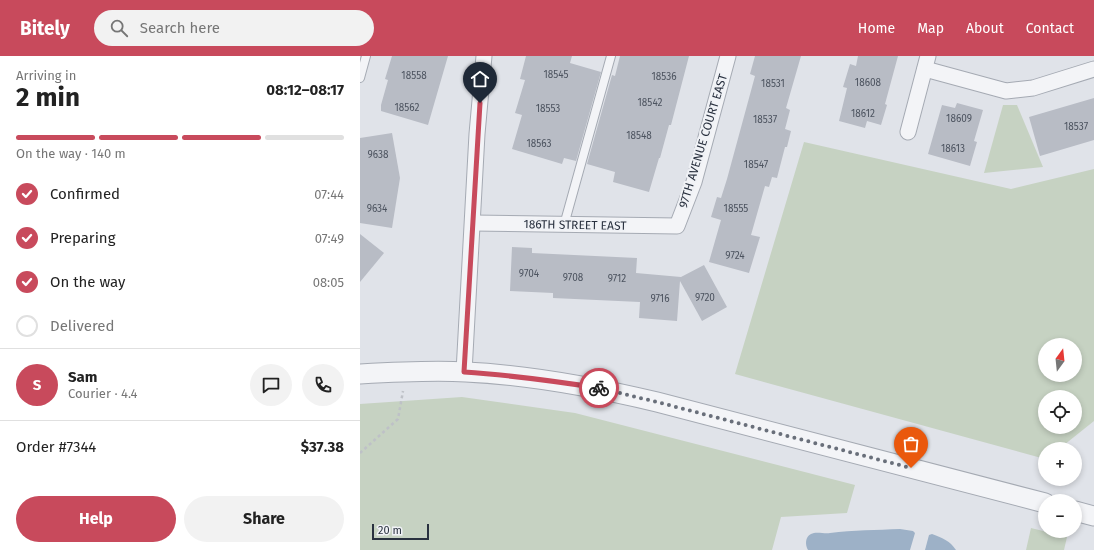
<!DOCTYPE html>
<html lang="en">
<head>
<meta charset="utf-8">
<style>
  :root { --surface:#fff; --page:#f2f2f2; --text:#222; --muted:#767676; --line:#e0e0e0; --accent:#c84a5c }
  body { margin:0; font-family:"Fira Sans",sans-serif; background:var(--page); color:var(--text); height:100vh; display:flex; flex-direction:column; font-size:15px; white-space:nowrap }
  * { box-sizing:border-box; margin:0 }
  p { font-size:13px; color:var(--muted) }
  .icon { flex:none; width:22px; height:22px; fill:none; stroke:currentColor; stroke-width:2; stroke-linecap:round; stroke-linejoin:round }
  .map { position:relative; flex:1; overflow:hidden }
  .sheet { display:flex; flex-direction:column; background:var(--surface); width:360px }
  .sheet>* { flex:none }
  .needle { width:26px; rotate:15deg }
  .tools { position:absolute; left:678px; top:282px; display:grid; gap:8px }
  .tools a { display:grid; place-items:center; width:44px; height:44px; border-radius:50%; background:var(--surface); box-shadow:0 2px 6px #0003; font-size:20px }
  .scale { position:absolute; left:12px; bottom:10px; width:57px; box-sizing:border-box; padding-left:4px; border:2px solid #29313f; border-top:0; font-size:11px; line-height:14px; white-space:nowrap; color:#29313f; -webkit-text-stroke:3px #f0f2f6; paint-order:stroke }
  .pin { position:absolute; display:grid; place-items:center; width:34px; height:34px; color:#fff; margin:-41px -17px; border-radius:50% 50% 50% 0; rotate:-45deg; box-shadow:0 0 4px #0007 }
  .pin .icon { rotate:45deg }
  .courier { position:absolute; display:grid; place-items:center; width:40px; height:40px; margin:-20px; border:3px solid #c84a5c; border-radius:50%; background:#fff; color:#222; box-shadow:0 1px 5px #0007 }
  .overview em { font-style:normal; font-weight:700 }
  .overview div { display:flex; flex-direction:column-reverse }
  .overview { display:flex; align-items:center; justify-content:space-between; height:68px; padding:0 16px }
  h1 { font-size:26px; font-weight:700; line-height:30px }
  .bar { display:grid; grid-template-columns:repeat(4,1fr); gap:6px 4px; align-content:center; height:48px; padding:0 16px }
  .bar i { height:5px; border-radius:3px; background:var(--line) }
  .bar .current { background:var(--accent) }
  .bar p { grid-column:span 4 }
  .line { display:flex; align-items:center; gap:10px; padding:0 16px; border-top:1px solid var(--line) }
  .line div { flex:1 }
  .round { display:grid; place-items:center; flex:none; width:42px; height:42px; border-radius:21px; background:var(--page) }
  ol { padding:0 16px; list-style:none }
  li { display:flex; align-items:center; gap:12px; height:44px }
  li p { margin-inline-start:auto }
  li .icon { padding:4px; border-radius:50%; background:var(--accent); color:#fff; stroke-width:4 }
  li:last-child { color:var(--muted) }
  li i { width:22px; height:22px; border:2px solid var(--line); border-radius:50% }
  .primary-button { display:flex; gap:8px; margin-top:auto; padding:8px 16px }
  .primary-button a { flex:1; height:46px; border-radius:24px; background:var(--accent); color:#fff; font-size:16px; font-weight:700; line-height:46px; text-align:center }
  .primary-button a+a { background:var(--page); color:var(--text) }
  header { display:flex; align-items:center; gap:24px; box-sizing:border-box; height:56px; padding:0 20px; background:var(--accent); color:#fff }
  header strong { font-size:19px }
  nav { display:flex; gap:22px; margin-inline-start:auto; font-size:14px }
  .search { width:280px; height:36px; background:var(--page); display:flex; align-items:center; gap:10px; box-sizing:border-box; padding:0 14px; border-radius:22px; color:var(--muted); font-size:15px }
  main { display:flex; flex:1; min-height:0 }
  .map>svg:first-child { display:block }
  .green { fill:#c6d2c2; fill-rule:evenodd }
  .water { fill:#9db1c7 }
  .building { fill:#b8bcc5 }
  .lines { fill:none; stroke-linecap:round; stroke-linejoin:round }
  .service-casing { stroke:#a5aab3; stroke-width:10 }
  .minor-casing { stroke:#a5aab3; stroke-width:17 }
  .tertiary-casing { stroke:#a5aab3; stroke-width:21 }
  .path { stroke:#bec1c7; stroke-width:2.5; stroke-dasharray:3 3; stroke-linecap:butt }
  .service { stroke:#f3f4f7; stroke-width:8 }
  .minor { stroke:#f3f4f7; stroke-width:15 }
  .tertiary { stroke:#f3f4f7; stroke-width:19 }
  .done { stroke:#696f7a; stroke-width:4; stroke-dasharray:0 7.2 }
  .route { stroke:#c84a5c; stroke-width:5 }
  .labels { text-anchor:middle; stroke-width:4; stroke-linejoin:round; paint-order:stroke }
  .number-label { font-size:10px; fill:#4d5460 }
  .street-label { font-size:12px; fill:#29313f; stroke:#f0f2f6 }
</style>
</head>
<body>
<header>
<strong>Bitely</strong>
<div class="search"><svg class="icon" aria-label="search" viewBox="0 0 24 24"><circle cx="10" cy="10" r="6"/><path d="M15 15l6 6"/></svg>Search here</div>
<nav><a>Home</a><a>Map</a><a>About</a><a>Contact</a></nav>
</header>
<main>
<section class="sheet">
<div class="overview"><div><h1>2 min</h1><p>Arriving in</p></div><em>08:12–08:17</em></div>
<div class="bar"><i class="current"></i><i class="current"></i><i class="current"></i><i></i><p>On the way · 140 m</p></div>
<ol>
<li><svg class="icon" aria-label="check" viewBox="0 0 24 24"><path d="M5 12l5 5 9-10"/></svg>Confirmed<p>07:44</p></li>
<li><svg class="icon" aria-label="check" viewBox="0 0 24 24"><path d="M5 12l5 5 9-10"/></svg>Preparing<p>07:49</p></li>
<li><svg class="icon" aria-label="check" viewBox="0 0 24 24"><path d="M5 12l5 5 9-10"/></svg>On the way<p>08:05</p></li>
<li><i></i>Delivered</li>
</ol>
<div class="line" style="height:72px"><b class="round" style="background:var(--accent);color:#fff">S</b><div><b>Sam</b><p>Courier · 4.4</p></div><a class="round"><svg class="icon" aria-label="chat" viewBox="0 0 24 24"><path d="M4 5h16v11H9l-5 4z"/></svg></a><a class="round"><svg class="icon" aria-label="phone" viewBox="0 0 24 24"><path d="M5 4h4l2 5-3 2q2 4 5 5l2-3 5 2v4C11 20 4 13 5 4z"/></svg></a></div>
<div class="line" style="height:52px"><div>Order #7344</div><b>$37.38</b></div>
<div class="primary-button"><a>Help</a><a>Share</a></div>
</section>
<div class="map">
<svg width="734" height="494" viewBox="0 0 734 494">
  <rect width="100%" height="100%" fill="#e0e3e9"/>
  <!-- green -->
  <g class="green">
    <path d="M643,49H657L683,111L624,117Z"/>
    <path d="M444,86L651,133L734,113V365L699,393H685V403L375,318ZM685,289H715V319H685ZM685,341H715V371H685Z"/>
    <path d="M102,341L215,357L495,429L487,457L421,461L412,494H0V348Z"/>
    <path d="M671,472L707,481L704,494H666Z"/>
  </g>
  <!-- water -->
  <g class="water">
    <path d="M540,473L553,475L555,477L550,494H448C445,489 445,481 451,478C456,475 464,478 470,477C493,474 517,474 540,473Z"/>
    <path d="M572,478C583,482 590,485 596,494H565L569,479Z"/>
  </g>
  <!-- building -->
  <g class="building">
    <path d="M32,0H88L68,69L21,55V49L28,24L25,23Z"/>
    <path d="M166,0H212L210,7L241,16L216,105L204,102L202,108L152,93L162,59L155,57L165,24L160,23Z"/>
    <path d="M260,0H329L311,69H309L300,102H299L289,136L253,126L255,116L227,108L252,19L255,20Z"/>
    <path d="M395,0H441L426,52L430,54L425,73L431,75L427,91H425L417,122L412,121L409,131L405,130L391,179L400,181L389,217L349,206L361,164L351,161L357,141L361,142L367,123L395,20L390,18Z"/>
    <path d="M498,0H538L525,48L527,49L521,69L507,65L505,72L479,65L487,32L483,31L490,8L496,10Z"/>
    <path d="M734,42V84L680,100L669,61Z"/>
    <path d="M597,47L623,54L614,85L617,86L610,110L568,98L582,49L595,52Z"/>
    <path d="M32,77L40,122L32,172L0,167V82Z"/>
    <path d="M0,178L24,197L0,226Z"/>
    <path d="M152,191L172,192V197L277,202L276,217L321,221L344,209L367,251L342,265L320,225L317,265L279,262L280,246L193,242V237L150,235Z"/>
  </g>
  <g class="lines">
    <!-- service casing -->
    <g class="service-casing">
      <g id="service">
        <path d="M0,22L6,0"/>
        <path d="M204,169L251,0"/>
      </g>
    </g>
    <!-- minor casing -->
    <g class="minor-casing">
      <g id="minor">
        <path d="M565,13L646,35L673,32L734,13"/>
        <path d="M548,76L568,0"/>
        <path d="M113,167L317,170L334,126L368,0"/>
        <path d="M104,316L117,78L124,0"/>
      </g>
    </g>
    <!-- tertiary casing -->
    <g class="tertiary-casing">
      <g id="tertiary">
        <path d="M0,318C35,316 71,314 106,316C171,319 234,331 297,346L685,447"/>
        <path d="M715,455L734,460"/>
      </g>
    </g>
    <!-- path -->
    <path class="path" d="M0,397L38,363L43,335"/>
    <!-- service -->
    <use href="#service" class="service"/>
    <!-- minor -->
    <use href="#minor" class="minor"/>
    <!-- tertiary -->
    <use href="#tertiary" class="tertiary"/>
  </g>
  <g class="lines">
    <!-- done -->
    <path class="done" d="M239,332L297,346L551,412"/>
    <!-- route -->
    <path class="route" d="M120,47L104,316C149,319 194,325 239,332"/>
  </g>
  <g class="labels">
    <!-- number labels -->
    <g class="number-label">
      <text x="196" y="22">18545</text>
      <text x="54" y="23">18558</text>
      <text x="304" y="24">18536</text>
      <text x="508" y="30">18608</text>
      <text x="413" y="31">18531</text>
      <text x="290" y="50">18542</text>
      <text x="47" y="55">18562</text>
      <text x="188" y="56">18553</text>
      <text x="503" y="61">18612</text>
      <text x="599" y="66">18609</text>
      <text x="405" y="67">18537</text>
      <text x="716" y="74">18537</text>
      <text x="279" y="83">18548</text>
      <text x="179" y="91">18563</text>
      <text x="593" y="96">18613</text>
      <text x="18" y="102">9638</text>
      <text x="396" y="112">18547</text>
      <text x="17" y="156">9634</text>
      <text x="376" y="156">18555</text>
      <text x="375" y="203">9724</text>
      <text x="169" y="221">9704</text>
      <text x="213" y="225">9708</text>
      <text x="257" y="226">9712</text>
      <text x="345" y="245">9720</text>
      <text x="300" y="246">9716</text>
    </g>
    <!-- street labels -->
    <g class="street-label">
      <text transform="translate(343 85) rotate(-73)" y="4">97TH AVENUE COURT EAST</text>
      <text transform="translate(215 169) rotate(1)" y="4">186TH STREET EAST</text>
    </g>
  </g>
</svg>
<div class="tools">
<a><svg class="needle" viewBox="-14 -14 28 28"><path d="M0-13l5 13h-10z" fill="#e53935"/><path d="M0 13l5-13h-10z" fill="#767676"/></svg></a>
<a><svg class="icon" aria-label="locate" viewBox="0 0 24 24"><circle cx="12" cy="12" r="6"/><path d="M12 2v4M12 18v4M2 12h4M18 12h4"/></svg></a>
<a>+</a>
<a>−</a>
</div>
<div class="scale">20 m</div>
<div class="pin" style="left:551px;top:412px;background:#ea580c"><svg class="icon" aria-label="bag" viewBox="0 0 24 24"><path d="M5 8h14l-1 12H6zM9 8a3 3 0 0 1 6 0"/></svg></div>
<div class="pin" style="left:120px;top:47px;background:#1f2937"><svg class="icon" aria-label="home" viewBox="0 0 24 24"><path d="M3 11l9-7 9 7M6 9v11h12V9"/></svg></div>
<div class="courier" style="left:239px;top:332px"><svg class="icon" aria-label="bike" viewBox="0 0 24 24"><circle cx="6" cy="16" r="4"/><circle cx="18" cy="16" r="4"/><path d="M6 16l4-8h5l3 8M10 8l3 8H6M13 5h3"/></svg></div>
</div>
</main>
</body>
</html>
